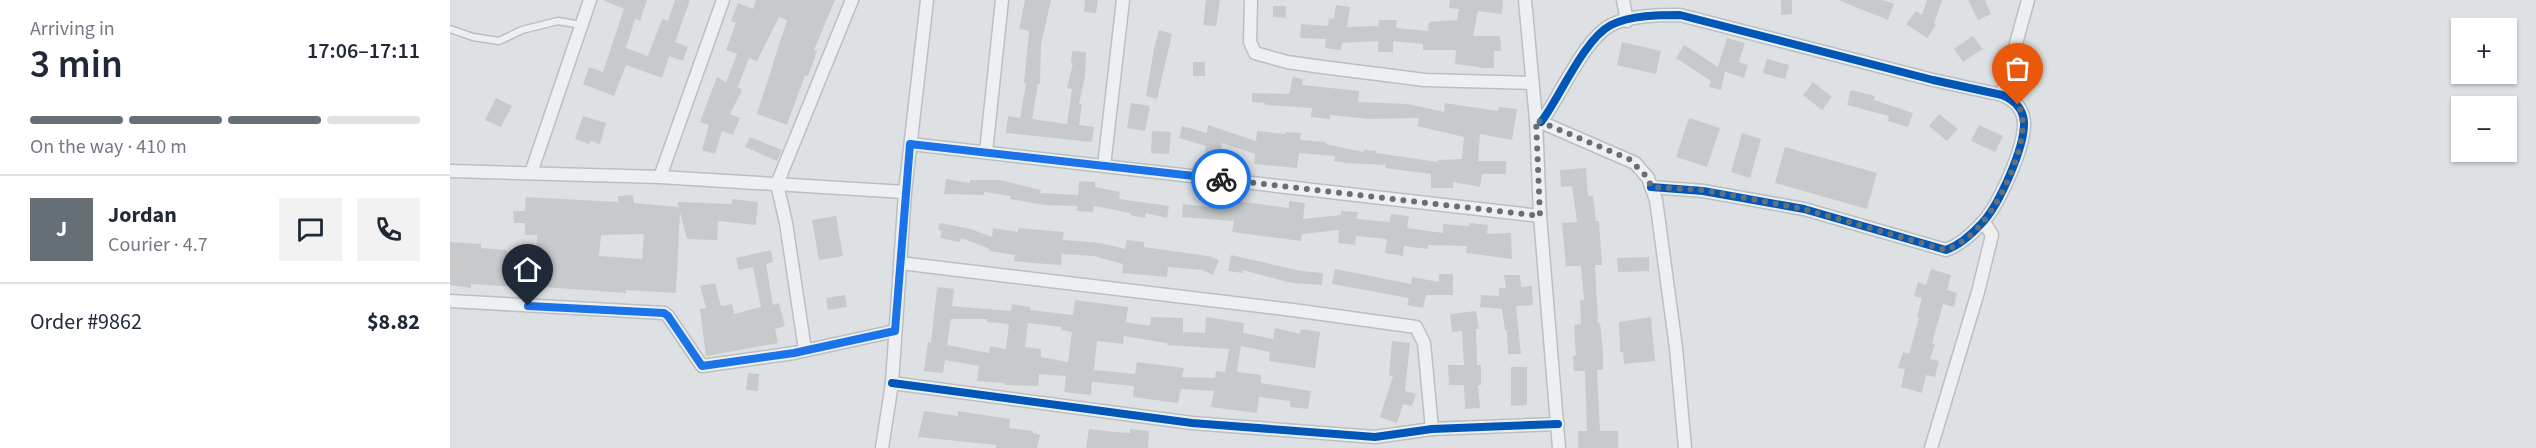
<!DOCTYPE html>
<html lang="en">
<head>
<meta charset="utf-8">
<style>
  :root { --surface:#fff; --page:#f2f2f3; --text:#1f2937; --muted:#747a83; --line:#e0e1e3; --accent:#676f76 }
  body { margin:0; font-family:"Source Sans 3",sans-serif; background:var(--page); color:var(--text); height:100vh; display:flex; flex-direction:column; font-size:22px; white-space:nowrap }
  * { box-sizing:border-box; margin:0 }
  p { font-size:20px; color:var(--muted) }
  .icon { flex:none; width:33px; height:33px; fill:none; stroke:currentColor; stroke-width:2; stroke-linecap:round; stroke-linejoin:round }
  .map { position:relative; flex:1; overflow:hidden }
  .details { display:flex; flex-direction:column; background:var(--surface); width:450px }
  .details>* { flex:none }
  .buttons { position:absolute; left:2001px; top:18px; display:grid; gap:12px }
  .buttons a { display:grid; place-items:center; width:66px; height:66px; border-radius:0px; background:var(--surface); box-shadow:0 2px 4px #0004; font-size:30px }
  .pin { position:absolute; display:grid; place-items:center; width:51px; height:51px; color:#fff; margin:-62px -26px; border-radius:50% 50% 50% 0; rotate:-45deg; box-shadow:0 0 6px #0007 }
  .pin .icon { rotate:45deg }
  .courier { position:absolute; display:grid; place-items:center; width:60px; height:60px; margin:-30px; border:4px solid #1a73e8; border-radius:50%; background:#fff; color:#222; box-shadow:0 2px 8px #0007 }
  .head em { font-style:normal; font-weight:600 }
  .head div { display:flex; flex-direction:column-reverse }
  .head { display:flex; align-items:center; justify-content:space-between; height:102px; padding:0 30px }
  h1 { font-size:39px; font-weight:600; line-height:45px }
  .bar { display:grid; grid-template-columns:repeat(4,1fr); gap:9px 6px; align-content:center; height:72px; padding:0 30px }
  .bar i { height:8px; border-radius:4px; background:var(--line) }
  .bar .selected { background:var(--accent) }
  .bar p { grid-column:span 4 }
  .line { display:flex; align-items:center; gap:15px; padding:0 30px; border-top:2px solid var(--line) }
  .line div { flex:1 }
  .round { display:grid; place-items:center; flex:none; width:63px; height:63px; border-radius:0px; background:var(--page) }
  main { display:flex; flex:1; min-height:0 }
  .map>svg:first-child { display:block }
  .building { fill:#c7c9cb; fill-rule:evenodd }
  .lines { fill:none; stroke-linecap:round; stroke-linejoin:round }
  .lane-casing { stroke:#bcbfc1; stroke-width:9 }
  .street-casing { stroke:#bcbfc1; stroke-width:15 }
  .lane { stroke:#edeff0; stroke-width:6 }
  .street { stroke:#edeff0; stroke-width:12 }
  .cycleway-casing { stroke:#ebf0f3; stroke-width:11 }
  .cycleway { stroke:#0057b8; stroke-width:8 }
  .done { stroke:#676f76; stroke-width:6; stroke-dasharray:0 10.8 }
  .route { stroke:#1a73e8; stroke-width:8 }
</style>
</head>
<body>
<main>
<section class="details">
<div class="head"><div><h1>3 min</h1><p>Arriving in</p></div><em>17:06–17:11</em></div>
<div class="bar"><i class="selected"></i><i class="selected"></i><i class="selected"></i><i></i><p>On the way · 410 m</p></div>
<div class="line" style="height:108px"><b class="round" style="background:var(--accent);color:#fff">J</b><div><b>Jordan</b><p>Courier · 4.7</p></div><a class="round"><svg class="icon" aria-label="chat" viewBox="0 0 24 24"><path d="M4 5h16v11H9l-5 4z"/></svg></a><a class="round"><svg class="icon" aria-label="phone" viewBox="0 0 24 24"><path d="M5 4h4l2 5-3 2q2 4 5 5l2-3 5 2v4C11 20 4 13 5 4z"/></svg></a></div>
<div class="line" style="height:78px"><div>Order #9862</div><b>$8.82</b></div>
</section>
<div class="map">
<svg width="2086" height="448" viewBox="0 0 2086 448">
  <rect width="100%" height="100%" fill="#dee1e3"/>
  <!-- building -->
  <g class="building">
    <path d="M153,0H197L190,21L185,19L176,48L198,56L212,19L218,21L225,0H240L225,42L238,47L233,61L219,56L212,78L176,65L164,96L133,84L139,67L153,72L174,9Z"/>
    <path d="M306,0H385L364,50L367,51L358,76L355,75L337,125L307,114L337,20L329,17L307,61L299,58L288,87L292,90L280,114L290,118L283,135L272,131L265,154L252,150L259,125L250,122L267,77L276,82L287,54L276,50L286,23L281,21L288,3L303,9Z"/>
    <path d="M575,0H601L591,44L590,84H588L582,119L617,124L622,89L617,88L623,63H621L622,51L636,52L635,77L629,104H632L629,125L644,127L642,142L556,133L558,116L570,118L576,83H574L579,31L569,29Z"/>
    <path d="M635,0H648L646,13L634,12Z"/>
    <path d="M756,0H770L766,26L753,25Z"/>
    <path d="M1000,0H1053L1052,14L1028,11L1023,36H1050L1051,51H1044V68H1029V67L1005,64L1006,50H973V44L943,41V52H928V41L892,43L891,50L875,48L876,39L850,38L851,24L878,26L879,18L884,19L886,5L900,7L897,27L928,26L929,20H947L946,28L978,31L979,22L1007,20L1009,9L999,8Z"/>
    <path d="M1331,0H1342V14L1331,15Z"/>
    <path d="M1388,0H1433L1444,4L1438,20Z"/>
    <path d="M1477,0H1492L1484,24L1486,25L1477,38L1456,24L1466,11L1472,15Z"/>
    <path d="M1518,0H1535L1541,14L1528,20Z"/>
    <path d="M823,6H836V18L823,17Z"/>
    <path d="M709,30L722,34L707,99L696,96L704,49Z"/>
    <path d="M1523,36L1533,49L1513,62L1504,49Z"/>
    <path d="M1277,38L1295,43L1289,62L1298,65L1294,78L1273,71L1275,72L1271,90L1259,87L1261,81L1226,58L1234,45L1268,67Z"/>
    <path d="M1172,42L1211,51L1206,74L1167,65Z"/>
    <path d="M1317,59L1339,65L1335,79L1313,73Z"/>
    <rect x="743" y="62" width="12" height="14"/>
    <path d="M843,77L853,79L852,85L909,91L908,102L958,104L994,112L995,103L1048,111L1049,107L1067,109L1062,140L1030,134L1028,161H1056V174H1032L1030,187L1003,182V188H981V174L935,168L936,165L897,163L884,161L885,156L849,153L847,168L804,164L805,154L772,143L770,160L754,158L756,146L729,138L732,126L757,133L758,125L806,141L807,131L835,134L836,132L851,133L850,140L876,142V144L913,152L914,150L927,151L926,153L988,162V160L1012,159L1014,137L967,126L969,118L919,119L880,115V119L861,117L862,108L815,105V103L802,102V93L839,94Z"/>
    <path d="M1363,82L1382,97L1372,110L1353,95Z"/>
    <path d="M1401,90L1425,96L1424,100L1463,113L1458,127L1438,121L1439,116L1397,105Z"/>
    <path d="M46,98L62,106L51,127L35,120Z"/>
    <path d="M681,103L700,106L695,131L677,128Z"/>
    <path d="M1489,114L1508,129L1497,141L1479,126Z"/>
    <path d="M133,116L156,123L150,144L141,141L139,144L125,139Z"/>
    <path d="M1239,118L1270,128L1257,167L1226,157Z"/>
    <path d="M1529,125L1553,136L1545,152L1521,141Z"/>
    <path d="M702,131L721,132L719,154L701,153Z"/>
    <path d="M1292,133L1311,139L1300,178L1281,172Z"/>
    <path d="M300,137L332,150L327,161L295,147Z"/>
    <path d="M1335,147L1427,173L1417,209L1325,183Z"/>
    <path d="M1136,168L1138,196H1143L1146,221H1149L1152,265H1145L1148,323H1150L1153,353V370H1147L1150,431H1168V448H1128V431H1137L1135,371H1124L1123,356L1126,355L1124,325L1131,324L1130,300H1134L1131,266H1116L1112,223L1127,222L1122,186L1111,187L1110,170Z"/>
    <path d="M496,179L520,183V180H550L591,190L590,193L628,195L629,181L645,182V187L670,192L669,199L719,206L717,218L696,213L695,218L680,215V213L644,206L643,212L627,211L628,206L594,205L560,199L561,196L534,192V195L494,194Z"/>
    <path d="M183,195L184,203L229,207L227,202L282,204V199L308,202L306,225L268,221L267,240L237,239L230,212L226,293L176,290V293L66,285V287L21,284V288L0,285V242L31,244V248L57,250V256L86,258L87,235H75V223H64L63,211H75L76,197L168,202V196ZM194,234L192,259L149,256L151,235Z"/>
    <path d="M787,201L839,208V201L855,203L853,219L891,215V211L908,212L907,219L940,222L941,214L959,216L957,228L993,233V224L1019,226L1020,223L1038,225L1037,234L1061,233L1062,259L1016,253L1017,246L978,245V249L954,246L953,256L935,253L937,239L906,236L905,245L888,243L889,230L852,234L851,241L782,232L784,221L732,217L733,204L760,207V203L786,205Z"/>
    <path d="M386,216L393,256L369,260L362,220Z"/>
    <path d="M490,223L521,229L542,237L543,228L568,232V228L614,232L613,240L651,243L675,249L677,240L694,242V247L758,256L769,260L763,275L752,270L718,267L717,277L672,273L673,264L644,256L612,254L611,265L583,263L564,261L565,255L539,251L540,249L511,238L510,242L490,238L492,231L488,229Z"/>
    <path d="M321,250L323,262L316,264L323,305L329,303L335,326L325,329L328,343L256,356L250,309L256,308L250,286L265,283L271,306L282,304L284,314L311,307L303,267L289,270L286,258Z"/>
    <path d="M781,255L851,271L873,273L872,285L842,283L793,270V273L778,271Z"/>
    <path d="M1199,257V271L1168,272L1167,258Z"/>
    <path d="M885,269L961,284L962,277L989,282V274H1003V295H976L973,308L957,305L959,298L882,284Z"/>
    <path d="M1481,269L1501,275L1497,290L1507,293L1504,307L1493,304L1482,343L1485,344L1480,359L1489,361L1485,377L1476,375L1472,393L1451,387L1455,369L1448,368L1453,352L1459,354L1469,318L1467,317L1472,298L1464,296L1468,282L1476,285Z"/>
    <path d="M1054,275H1070L1071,287L1082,286L1083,305L1066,306L1071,354H1058L1057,330H1055L1052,309L1030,307L1031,295L1049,296V288H1056Z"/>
    <path d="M487,287L504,289L502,306L561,311L562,304L580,307V310L623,315L625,300L678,307L676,322L700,326L701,317L733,318V332L755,333L756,317L794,323L793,333L823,339L825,328L850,334L851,329L870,332L865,368L819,361L820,352L791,346L787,372L811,375V383L861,391L858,409L840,407V401L809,397L807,413L761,407L764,391L731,389L728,403L683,397L684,386L642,382L641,395L614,392L616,376L589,374L588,386L556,385L553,383L527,381L529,366L495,360L493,373L474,371L478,342L481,343ZM501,319H537V322L559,324L556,349L540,346L539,353L497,345ZM578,323L612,327L611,330L622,332L618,362L591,357V349L575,347ZM674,336L717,343V345L779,349L775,372L766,371L765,378L732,377L734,368L687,362L685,374L644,370L647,341L673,344Z"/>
    <path d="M395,295L397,307L378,310L376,298Z"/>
    <path d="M1026,311L1029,329H1026L1027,365H1031V385H1028L1030,408L1015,409L1014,385H999L998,365H1014L1012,331L1002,332L1000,314Z"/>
    <path d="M1201,317L1205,361L1174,364L1173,352H1170L1169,322Z"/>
    <path d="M942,341L960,343L955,391L966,394L962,406L953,404L947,423L930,417L943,376H939Z"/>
    <path d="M1061,367H1077V405L1061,406Z"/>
    <path d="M298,373L309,374L308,391L296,390Z"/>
    <path d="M474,411L508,416V411L560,419L559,428L583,431V433L590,435L587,448H546V445L468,437Z"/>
    <path d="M639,429L664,432L680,433V429L699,431L698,448H636Z"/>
  </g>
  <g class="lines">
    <!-- lane casing -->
    <g class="lane-casing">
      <path id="lane" d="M0,29L23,37L49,41L72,30L108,21L131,25"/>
    </g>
    <!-- street casing -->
    <g class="street-casing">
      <g id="street">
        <path d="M801,0L800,42L805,53L837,62L872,67L975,80L1082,83"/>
        <path d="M1075,0L1086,120L1090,216L1109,448"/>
        <path d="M1173,0L1177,21"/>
        <path d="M1552,95L1578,0"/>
        <path d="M1086,120L1185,163L1198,178L1206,200L1226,348L1235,448"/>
        <path d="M1091,122C1110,97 1134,39 1161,25C1181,15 1209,15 1230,15L1483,80L1552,95C1564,100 1573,108 1574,122C1575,147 1549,205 1532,223C1522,234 1510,245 1496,250L1354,209L1253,191L1201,187"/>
        <path d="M461,144L1090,216"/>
        <path d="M536,152L552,0"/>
        <path d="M654,166L673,0"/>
        <path d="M0,171L210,177L455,192"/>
        <path d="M81,173L140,0"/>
        <path d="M210,177L273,0"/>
        <path d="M450,263L843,310L966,327L974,343L982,429"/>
        <path d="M0,301L214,313L218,316L252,366L344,353L445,331"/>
        <path d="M355,350L336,223L327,184L402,0"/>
        <path d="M442,383L742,423L925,437L982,429L1108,424"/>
        <path d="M432,448L442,383L455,192L477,0"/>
        <path d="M1481,448L1528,292L1542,235L1534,222"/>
      </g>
    </g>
    <!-- lane -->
    <use href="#lane" class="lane"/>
    <!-- street -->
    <use href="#street" class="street"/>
    <!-- cycleway casing -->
    <g class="cycleway-casing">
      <g id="cycleway">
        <path d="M1091,122C1110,97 1134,39 1161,25C1181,15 1209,15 1230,15L1483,80L1552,95C1564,100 1573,108 1574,122C1575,147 1549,205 1532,223C1522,234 1510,245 1496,250L1354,209L1253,191L1201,187"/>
        <path d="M442,383L742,423L925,437L982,429L1108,424"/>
      </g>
    </g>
    <!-- cycleway -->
    <use href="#cycleway" class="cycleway"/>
  </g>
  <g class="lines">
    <!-- done -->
    <path class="done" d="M771,179L1090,216L1086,120L1179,159L1198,178L1201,187L1253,190L1354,209L1496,250C1510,245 1523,234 1533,222C1552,200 1585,132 1568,105"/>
    <!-- route -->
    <path class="route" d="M78,306L214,313L218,316L252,366L344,353L445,331L460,144L771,179"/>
  </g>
</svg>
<div class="buttons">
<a>+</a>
<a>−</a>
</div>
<div class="pin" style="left:1568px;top:105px;background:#ea580c"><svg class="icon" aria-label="bag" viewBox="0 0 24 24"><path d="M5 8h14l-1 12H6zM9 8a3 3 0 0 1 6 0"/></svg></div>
<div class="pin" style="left:78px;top:306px;background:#1f2937"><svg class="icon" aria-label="home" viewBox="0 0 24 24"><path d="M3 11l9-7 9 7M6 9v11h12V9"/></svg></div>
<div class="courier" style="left:771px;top:179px"><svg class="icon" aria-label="bike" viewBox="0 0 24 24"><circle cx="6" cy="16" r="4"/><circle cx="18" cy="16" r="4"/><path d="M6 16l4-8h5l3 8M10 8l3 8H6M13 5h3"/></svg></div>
</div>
</main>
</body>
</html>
